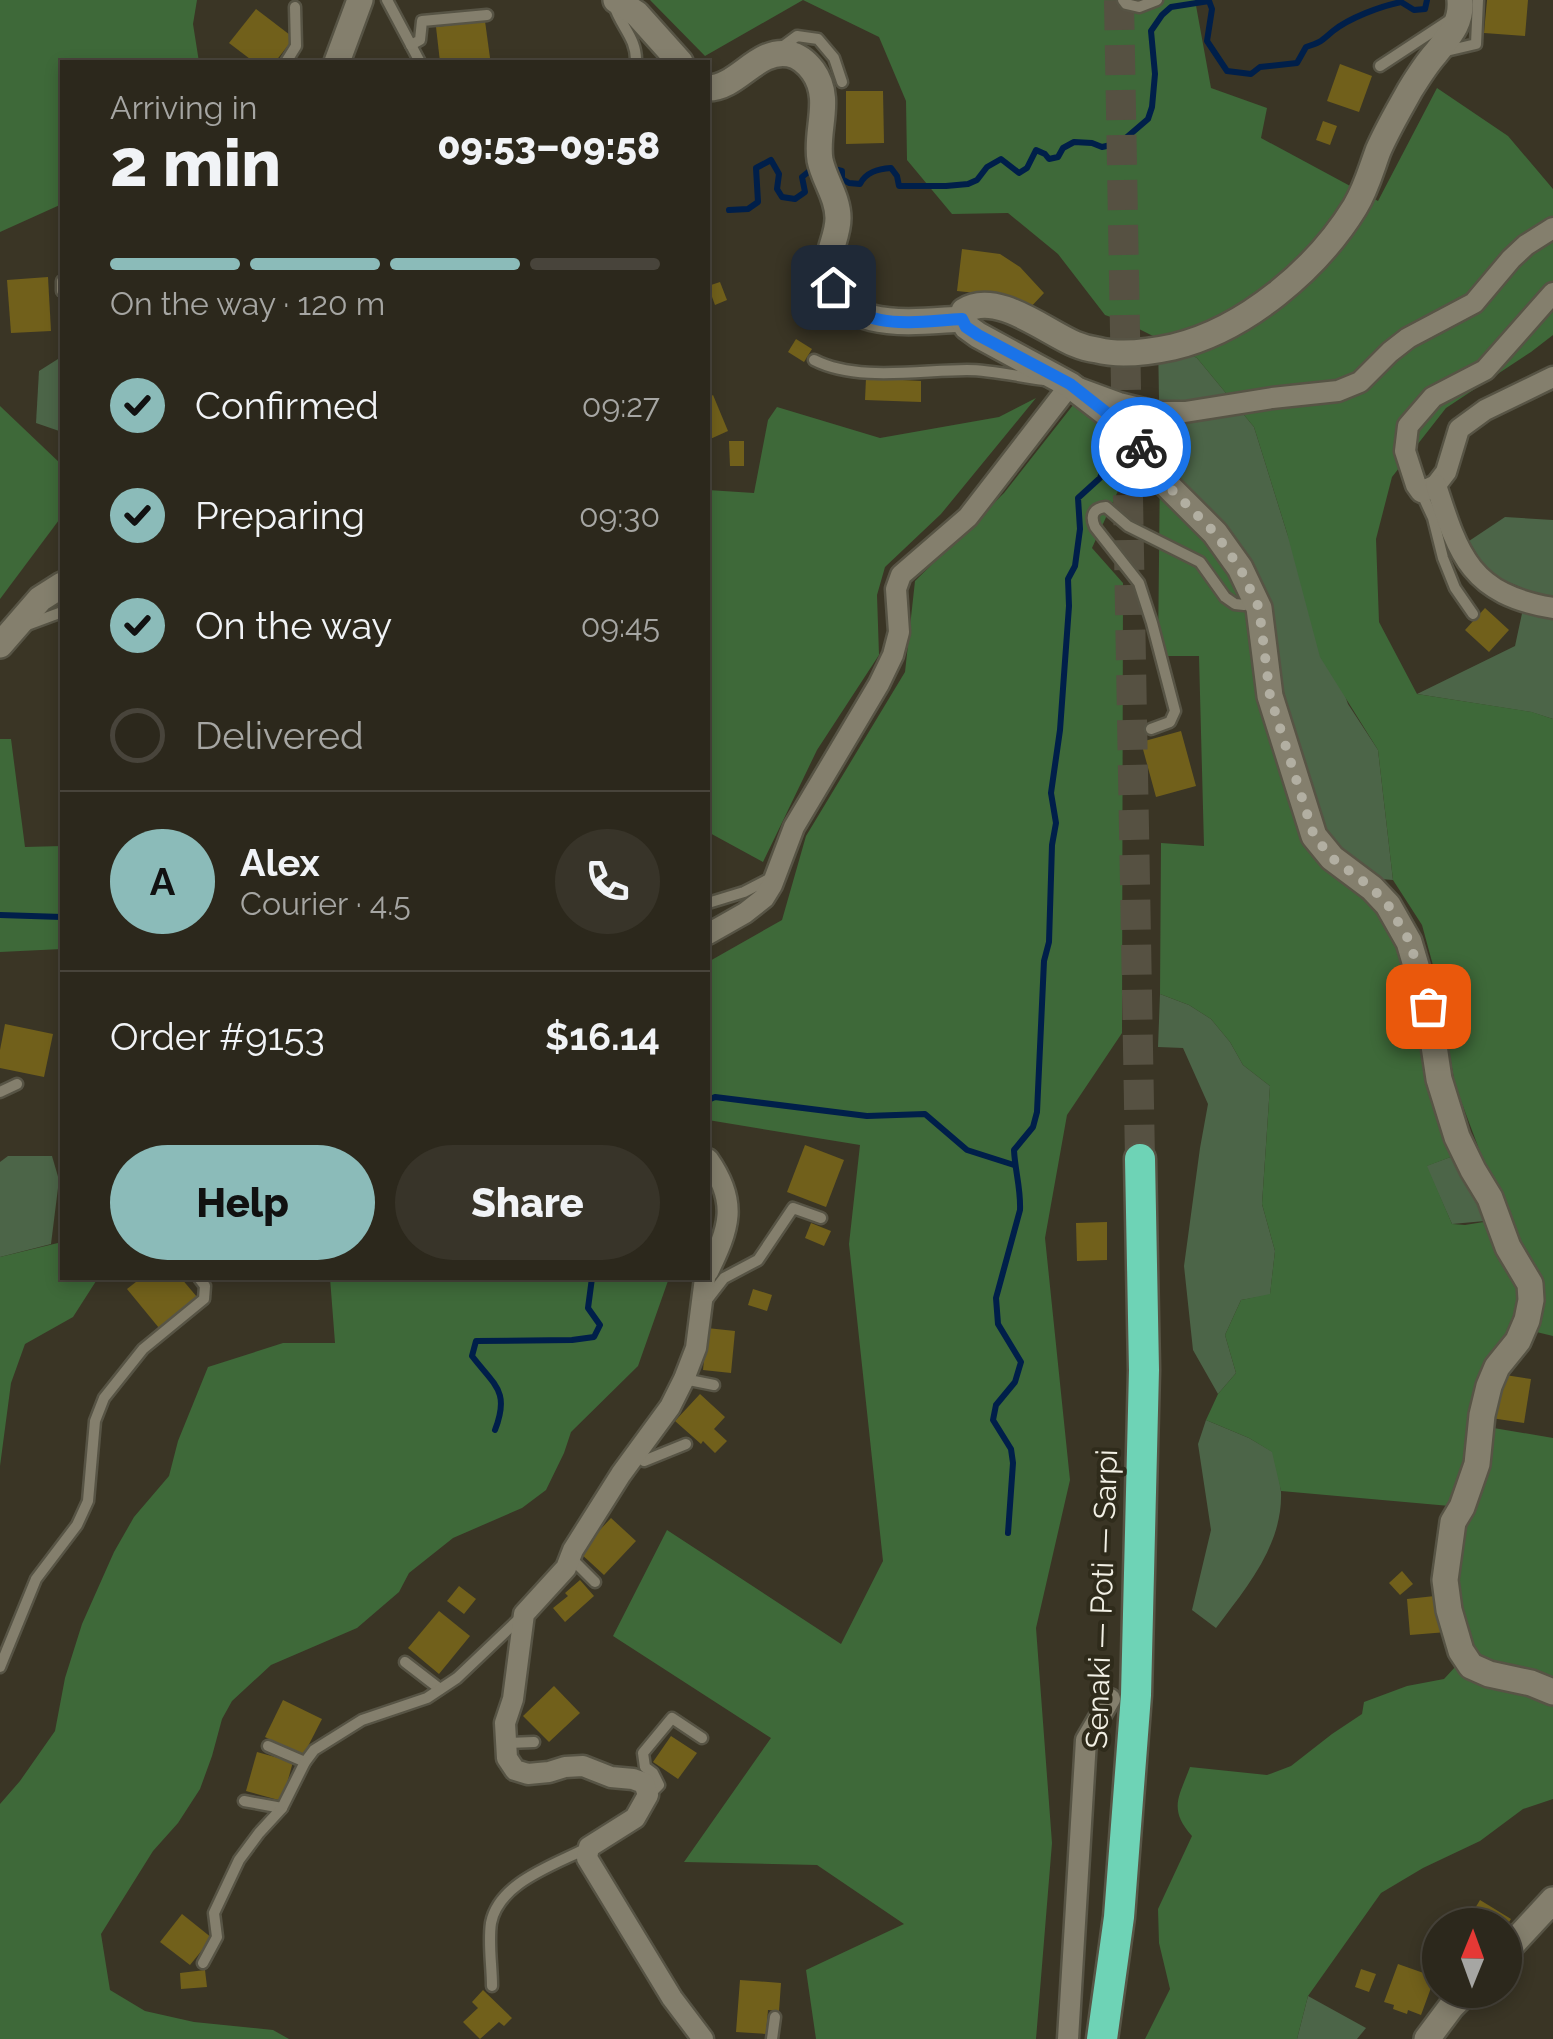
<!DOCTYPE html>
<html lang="en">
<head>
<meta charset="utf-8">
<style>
  :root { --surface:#2c281c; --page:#383429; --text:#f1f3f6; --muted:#a6a6a3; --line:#48443b; --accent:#8bbbb9 }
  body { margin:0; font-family:Raleway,sans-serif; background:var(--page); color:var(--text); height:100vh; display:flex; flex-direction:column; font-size:38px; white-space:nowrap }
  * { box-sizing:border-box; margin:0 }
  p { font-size:32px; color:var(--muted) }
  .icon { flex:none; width:55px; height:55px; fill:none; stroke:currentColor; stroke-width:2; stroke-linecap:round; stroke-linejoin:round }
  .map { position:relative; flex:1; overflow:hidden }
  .drawer { position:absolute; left:60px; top:60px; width:650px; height:1220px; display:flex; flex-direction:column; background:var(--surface); border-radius:0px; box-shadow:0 5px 15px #0003,0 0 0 2px var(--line) }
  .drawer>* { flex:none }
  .needle { width:65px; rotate:1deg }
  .controls { position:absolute; left:1422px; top:1908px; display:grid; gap:20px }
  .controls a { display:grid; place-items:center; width:100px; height:100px; border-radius:50%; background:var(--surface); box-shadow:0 5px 15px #0003,0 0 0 2px var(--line); font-size:50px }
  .pin { position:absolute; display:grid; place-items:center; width:85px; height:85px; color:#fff; margin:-42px; border-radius:20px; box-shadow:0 5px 15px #0006 }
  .courier { position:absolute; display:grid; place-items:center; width:100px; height:100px; margin:-50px; border:8px solid #1a73e8; border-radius:50%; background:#fff; color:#222; box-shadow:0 2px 12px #0007 }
  .head em { font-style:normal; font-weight:800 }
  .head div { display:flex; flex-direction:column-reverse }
  .head { display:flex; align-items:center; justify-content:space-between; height:170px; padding:0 50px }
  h1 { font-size:65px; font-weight:800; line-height:75px }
  .bar { display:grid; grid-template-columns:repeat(4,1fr); gap:15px 10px; align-content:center; height:120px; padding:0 50px }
  .bar i { height:12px; border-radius:8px; background:var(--line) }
  .bar .current { background:var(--accent) }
  .bar p { grid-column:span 4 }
  .line { display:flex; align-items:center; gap:25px; padding:0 50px; border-top:2px solid var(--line) }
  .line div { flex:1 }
  .round { display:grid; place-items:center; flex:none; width:105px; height:105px; border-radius:52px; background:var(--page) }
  ol { padding:0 50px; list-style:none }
  li { display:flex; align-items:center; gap:30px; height:110px }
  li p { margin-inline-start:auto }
  li .icon { padding:10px; border-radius:50%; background:var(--accent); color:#111; stroke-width:4 }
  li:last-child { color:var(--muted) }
  li i { width:55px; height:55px; border:5px solid var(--line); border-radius:50% }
  .cta { display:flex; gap:20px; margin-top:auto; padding:20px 50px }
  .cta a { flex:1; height:115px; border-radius:60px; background:var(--accent); color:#111; font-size:40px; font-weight:800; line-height:115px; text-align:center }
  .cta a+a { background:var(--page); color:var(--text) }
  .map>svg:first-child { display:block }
  .green { fill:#4c6548 }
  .forest { fill:#3e6939 }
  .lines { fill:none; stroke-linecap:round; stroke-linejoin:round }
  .stream { stroke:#001f4a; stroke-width:6 }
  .building { fill:#71601b }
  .highway-tunnel { stroke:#565142; stroke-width:30; stroke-dasharray:30 15; stroke-linecap:butt }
  .lane-casing { stroke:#575445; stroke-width:15 }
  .street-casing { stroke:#575445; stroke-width:25 }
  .secondary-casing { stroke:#575445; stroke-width:30 }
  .highway-casing { stroke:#575445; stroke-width:35 }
  .lane { stroke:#847f6d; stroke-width:10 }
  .street { stroke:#847f6d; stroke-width:20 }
  .secondary { stroke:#847f6d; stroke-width:25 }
  .highway { stroke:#6ed3b6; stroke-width:30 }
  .done { stroke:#b2afa2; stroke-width:10; stroke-dasharray:0 18 }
  .route { stroke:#1a73e8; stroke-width:12 }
  .labels { text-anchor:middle; stroke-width:8; stroke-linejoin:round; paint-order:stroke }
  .street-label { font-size:30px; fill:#f2f0e5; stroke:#2f2b1b }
</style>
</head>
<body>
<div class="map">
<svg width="1553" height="2039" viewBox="0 0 1553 2039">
  <rect width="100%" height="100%" fill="#3a3525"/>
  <!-- green -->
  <g class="green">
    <path d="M1158,338L1197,358L1254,427L1287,533L1348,704L1378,750L1393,880L1368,878L1323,834L1273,652L1267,602L1249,557L1160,462Z"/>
    <path d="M58,359L62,366V432L36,423L39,371Z"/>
    <path d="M1505,517L1553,520V719L1531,712L1417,694L1515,646L1527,590L1489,574L1469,541Z"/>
    <path d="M1160,994L1189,1005L1211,1019L1230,1042L1243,1065L1270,1086L1262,1204L1275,1251L1270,1295L1241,1300L1225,1335L1236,1373L1218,1394L1193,1350L1184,1266L1200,1148L1208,1104L1183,1048L1158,1047Z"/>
    <path d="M1464,1152L1496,1220L1452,1224L1426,1166Z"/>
    <path d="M8,1156H52L59,1180L51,1244L0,1257V1162Z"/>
    <path d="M1206,1420L1249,1438L1273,1452C1275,1465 1280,1479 1281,1492C1283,1545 1246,1588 1216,1628L1192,1610L1211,1530L1198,1444Z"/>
    <path d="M1308,1996L1366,2028L1357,2039H1297Z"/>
  </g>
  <!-- forest -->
  <g class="forest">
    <path d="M0,0H197L193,24L199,62H62V204L0,232Z"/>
    <path d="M650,0H1195L1211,88L1267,108L1261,138L1378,201L1437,88L1508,136L1553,189V335L1531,352L1446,408L1392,477L1376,539L1379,622L1417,694L1532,712L1553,719V1336L1512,1326L1476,1391L1470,1424L1553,1438V1799L1523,1809L1480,1841L1423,1868L1381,1893L1308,1996L1297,2039H1145L1170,1989L1159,1943L1158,1909L1192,1836C1168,1809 1179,1797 1190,1767L1267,1775L1291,1766L1332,1734L1362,1714L1364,1702L1407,1686L1444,1679L1469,1652L1454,1631L1461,1507L1281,1491L1272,1452L1249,1438L1206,1420L1218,1394L1236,1373L1225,1335L1241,1300L1270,1294L1275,1251L1262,1204L1270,1086L1243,1065L1230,1042L1211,1019L1189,1005L1160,994L1161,843L1204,846L1199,656H1158L1160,462L1249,584L1307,839L1394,911L1464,1152L1427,1166L1452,1224L1465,1225L1496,1220L1494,1189L1455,1085L1437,980L1422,925L1393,880L1378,750L1320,657L1287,533L1254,427L1197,358L1125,322L1105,315L1058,254L1008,213L952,214L907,160L906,101L879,37L803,0L705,56Z"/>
    <path d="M1036,398L941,514L885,567L877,595L879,655L817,750L763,862L708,832V490L754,493L768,420L777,407L880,438L999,417Z"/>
    <path d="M1077,400L1133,458L1092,548L1123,583L1122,1033L1067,1115L1045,1238L1070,1480L1036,1628L1052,1843L1036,2039H816L806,1970L904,1924L817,1865L684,1862L771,1738L613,1636L667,1530L841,1644L883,1561L849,1244L860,1145L708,1120V962L782,920L806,836L905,672L915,581L1004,493Z"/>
    <path d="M0,406L62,465V516L0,599Z"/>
    <path d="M0,739H11L25,847L62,846V949L0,952Z"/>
    <path d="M62,1242V1278H98L73,1317L25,1344L11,1383L0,1466V1257Z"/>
    <path d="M330,1278H669L638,1366L571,1432L564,1453L546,1490L522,1508L453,1538L409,1573L399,1592L357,1628L271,1665L232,1701L222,1719L212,1756L200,1789L178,1823L153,1851L101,1934L110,1990L145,2011L194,2022L273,2030L289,2039H0V1804L20,1781L55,1731L65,1678L82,1624L114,1552L134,1517L169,1476L178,1441L208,1367L283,1343H335Z"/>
  </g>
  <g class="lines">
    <!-- stream -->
    <g class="stream">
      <path d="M830,168L842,171V179L849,183L860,184C866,172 878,169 891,168L897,176L899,186H946L968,184L977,180L987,167L1001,159L1019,173L1027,168L1036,150L1045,154L1049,159L1058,157L1063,148L1074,142L1092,143L1102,147L1120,143L1148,119L1152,107L1155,74L1151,31L1162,15L1171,7L1209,1L1212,9L1207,41L1227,71L1251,74L1260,67L1297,63L1306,47C1322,42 1321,41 1333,31C1349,18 1381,6 1401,2L1414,10L1425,9L1427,0"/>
      <path d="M729,210L748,209L758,202L756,168L771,160L779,174L777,189L782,197L795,199L805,192L802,177L812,169"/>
      <path d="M0,915L62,917"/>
      <path d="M708,1100L715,1097L867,1116L925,1114L967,1150L1014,1165"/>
      <path d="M495,1430C510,1391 495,1386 472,1356L476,1341L572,1340L594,1337L600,1325L588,1308L592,1278"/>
      <path d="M1008,1533L1013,1463L1011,1449L993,1420L996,1405L1015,1382L1021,1362L998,1324L996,1298L1020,1210C1021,1189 1015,1171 1014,1150L1033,1127L1037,1112L1044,961L1049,942L1052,845L1056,823L1051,793L1060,730L1069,606L1068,579L1075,566L1080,529L1078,498L1100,478L1108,456"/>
    </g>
  </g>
  <!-- building -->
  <g class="building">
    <path d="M1487,0H1528L1525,36L1484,33Z"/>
    <path d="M256,9L294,38L275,62H254L229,43Z"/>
    <path d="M485,21L490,58L440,62L436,27Z"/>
    <path d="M1340,64L1372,76L1359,112L1327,101Z"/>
    <path d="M846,91H883L884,143L846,144Z"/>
    <path d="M1323,121L1337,126L1330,145L1316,140Z"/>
    <path d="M962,249L1000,254L1020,267L1044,293L1028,310L995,295L957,291Z"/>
    <path d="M48,277L51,331L11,333L7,280Z"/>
    <path d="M720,282L727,300L715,305L708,286Z"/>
    <path d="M796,339L812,349L804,362L788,352Z"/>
    <path d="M866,378L921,381V402L865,400Z"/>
    <path d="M713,395L728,431L708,440V398Z"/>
    <path d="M729,441H744V466H730Z"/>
    <path d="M1485,608L1509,630L1489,652L1465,630Z"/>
    <path d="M1181,731L1196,786L1156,797L1141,742Z"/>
    <path d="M5,1024L53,1034L44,1077L0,1068V1050Z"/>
    <path d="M805,1145L844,1160L826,1207L787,1192Z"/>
    <path d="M1107,1222V1260L1077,1261L1076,1223Z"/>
    <path d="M811,1223L831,1231L824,1246L805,1238Z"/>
    <path d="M141,1278H181L197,1297L159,1328L127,1289Z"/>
    <path d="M753,1289L772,1295L767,1311L748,1305Z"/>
    <path d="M707,1328L735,1331L731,1373L703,1370Z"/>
    <path d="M1499,1374L1531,1379L1524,1423L1491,1418Z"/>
    <path d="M700,1394L725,1417L714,1429L727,1441L715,1453L703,1441L701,1444L675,1421Z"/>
    <path d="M611,1518L636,1541L604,1575L579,1552Z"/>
    <path d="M1402,1571L1413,1584L1400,1595L1389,1583Z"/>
    <path d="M580,1580L594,1596L565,1622L553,1608L568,1596L565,1593Z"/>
    <path d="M459,1586L476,1599L464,1614L447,1601Z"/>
    <path d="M1444,1595L1447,1632L1410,1635L1407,1599Z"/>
    <path d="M439,1611L470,1636L439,1674L408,1648Z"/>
    <path d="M554,1686L580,1713L549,1742L523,1716Z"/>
    <path d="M283,1700L322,1719L303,1756L265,1737Z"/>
    <path d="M671,1736L697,1753L678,1779L653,1762Z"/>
    <path d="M257,1752L293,1762L282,1801L246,1791Z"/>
    <path d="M1480,1900L1511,1919L1507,1925H1465Z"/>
    <path d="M182,1914L212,1938L190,1965L160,1942Z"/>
    <path d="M1398,1964L1435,1977L1421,2015L1408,2010L1407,2014L1393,2009L1394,2005L1384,2002Z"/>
    <path d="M1361,1969L1376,1974L1369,1992L1355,1987Z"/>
    <path d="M205,1970L207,1987L181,1989L180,1973Z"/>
    <path d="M740,1980L781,1983L779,2011L768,2010L766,2034L736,2032Z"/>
    <path d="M483,1990L512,2018L504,2026L499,2022L480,2039L463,2022L478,2008L472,2002Z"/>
  </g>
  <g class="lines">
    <!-- highway-tunnel -->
    <path class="highway-tunnel" d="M1119,0L1140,1159"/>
    <!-- lane casing -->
    <g class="lane-casing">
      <g id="lane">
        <path d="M387,0L420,62"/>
        <path d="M1123,0L1126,4L1139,7L1157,0"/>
        <path d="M614,5C620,26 637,38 636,62"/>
        <path d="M411,45L420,40L422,21L487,15"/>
        <path d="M778,50L797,36L818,39L834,58L842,82"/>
        <path d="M1442,52L1476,44L1478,0"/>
        <path d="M286,62L296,46L295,7"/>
        <path d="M1380,66L1450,20"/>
        <path d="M62,281V291"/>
        <path d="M814,360C857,382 920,370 967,370C993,370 1019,377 1045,380"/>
        <path d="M1421,492L1433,518L1443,558L1455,588L1473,614"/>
        <path d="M27,625L62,612"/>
        <path d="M1151,729L1170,722L1175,711L1152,623L1139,583L1095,527C1090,516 1093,508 1106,507L1128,526L1200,562L1225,597L1235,604L1244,605L1256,599"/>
        <path d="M708,903L744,892L771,878"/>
        <path d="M0,1092L17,1084"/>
        <path d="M707,1300L724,1278L758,1260L793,1208L821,1218"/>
        <path d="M684,1379L714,1385"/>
        <path d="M636,1453L644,1461L686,1444"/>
        <path d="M571,1558L595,1582"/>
        <path d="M405,1662L440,1689"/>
        <path d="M0,1667L36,1579L77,1525L88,1501L95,1421L104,1398L143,1349L204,1299L205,1286L199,1278"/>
        <path d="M505,1743L534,1742"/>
        <path d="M268,1746L305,1762"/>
        <path d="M649,1795L659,1785L653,1773L645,1767L643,1753L672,1718L702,1738"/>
        <path d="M244,1801L282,1808"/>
        <path d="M203,1963L217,1937L214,1913L239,1860L259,1833L282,1808L305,1762L314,1750L362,1720L427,1698L457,1678L519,1619"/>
        <path d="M492,1986C492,1966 488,1943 491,1923C499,1882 555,1865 587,1848"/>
        <path d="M772,2039L775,2017"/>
      </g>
    </g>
    <!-- street casing -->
    <g class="street-casing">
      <g id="street">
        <path d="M1553,293L1485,370L1433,397L1408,426L1405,451L1416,485L1421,492L1436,485L1446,472L1459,429L1485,410L1553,377"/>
        <path d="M1436,485C1459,557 1471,594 1553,608"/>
        <path d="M708,934L745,913L764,898L772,885L794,827L879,684L893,655L899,632L896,589L901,575L968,517L1070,385L1119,403L1156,412H1185L1272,398L1338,391L1360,382L1390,352L1408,338L1474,303L1511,259L1526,245L1553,228"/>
        <path d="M708,1159C739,1203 729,1228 708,1272"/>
        <path d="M703,2039L672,1998L587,1858L589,1847L635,1818L648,1795L644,1783L633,1779L611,1777L583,1766L565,1767L549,1772L528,1774L515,1770L507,1758L505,1723L513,1699L524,1614L566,1568L573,1550L621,1474L670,1407L684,1379L696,1348L705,1278"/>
        <path d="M1068,2039L1086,1740L1110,1699"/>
      </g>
    </g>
    <!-- secondary casing -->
    <g class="secondary-casing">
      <g id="secondary">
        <path d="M616,0L637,14L680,62"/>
        <path d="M337,62L360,0"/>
        <path d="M708,88C738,88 757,48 789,54C800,56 807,63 813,71C833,99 815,130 820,160C824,180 838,197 838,218C838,237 827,251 829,270C834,335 917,321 962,319"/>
        <path d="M962,319L967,327L978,335L1070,385L1131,432L1166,484L1215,533L1240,568L1259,608L1270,696L1314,836L1332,858L1372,888L1388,905L1409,942L1428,1006L1439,1079L1457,1137L1473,1170L1490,1198L1508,1247L1530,1284L1531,1300L1527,1320L1518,1341L1497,1367L1489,1386L1482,1415L1477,1464L1462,1507L1453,1522L1445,1580L1449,1610L1461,1651L1471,1666L1489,1674L1531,1683L1553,1692"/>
        <path d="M962,319L964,311C996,290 1046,332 1075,344C1082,347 1090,349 1097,350C1120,356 1150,352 1173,347C1245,330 1317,269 1355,207C1366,189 1371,170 1378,151C1387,130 1399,110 1410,90C1418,77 1426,64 1436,53C1449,36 1462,23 1460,0"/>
        <path d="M0,645L40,599L62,585"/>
        <path d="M1505,1952L1553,1900"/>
        <path d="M1427,2039L1451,2007L1468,1990"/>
      </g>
    </g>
    <!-- highway casing -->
    <g class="highway-casing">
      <path id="highway" d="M1102,2039L1119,1917L1136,1695L1144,1370L1140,1159"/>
    </g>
    <!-- lane -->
    <use href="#lane" class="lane"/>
    <!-- street -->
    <use href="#street" class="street"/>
    <!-- secondary -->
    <use href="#secondary" class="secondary"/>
    <!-- highway -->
    <use href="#highway" class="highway"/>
  </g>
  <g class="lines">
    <!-- done -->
    <path class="done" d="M1141,447L1166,484L1215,533L1240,568L1259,608L1270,696L1314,836L1332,858L1372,888L1388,905L1410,942L1428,1006"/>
    <!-- route -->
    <path class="route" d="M833,287C860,334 916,321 962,319L966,327L978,335L1070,384L1131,432L1141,447"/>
  </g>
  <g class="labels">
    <!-- street labels -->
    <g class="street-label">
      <text transform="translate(1102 1599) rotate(-88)" y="10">Senaki — Poti — Sarpi</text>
    </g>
  </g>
</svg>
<div class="controls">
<a><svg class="needle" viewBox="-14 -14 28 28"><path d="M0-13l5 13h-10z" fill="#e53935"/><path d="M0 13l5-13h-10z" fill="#a6a6a3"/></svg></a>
</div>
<div class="pin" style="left:1428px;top:1006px;background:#ea580c"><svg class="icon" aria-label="bag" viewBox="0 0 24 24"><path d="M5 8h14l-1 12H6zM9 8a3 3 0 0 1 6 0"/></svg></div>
<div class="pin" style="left:833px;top:287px;background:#1f2937"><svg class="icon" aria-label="home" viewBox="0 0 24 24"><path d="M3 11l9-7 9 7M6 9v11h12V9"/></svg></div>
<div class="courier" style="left:1141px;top:447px"><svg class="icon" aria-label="bike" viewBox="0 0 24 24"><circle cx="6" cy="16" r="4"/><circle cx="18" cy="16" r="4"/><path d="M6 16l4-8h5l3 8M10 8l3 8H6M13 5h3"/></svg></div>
<section class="drawer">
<div class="head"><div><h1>2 min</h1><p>Arriving in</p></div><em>09:53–09:58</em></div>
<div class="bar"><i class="current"></i><i class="current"></i><i class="current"></i><i></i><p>On the way · 120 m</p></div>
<ol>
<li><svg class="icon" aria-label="check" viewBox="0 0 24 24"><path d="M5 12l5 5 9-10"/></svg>Confirmed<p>09:27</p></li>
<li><svg class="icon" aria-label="check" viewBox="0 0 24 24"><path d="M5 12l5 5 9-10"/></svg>Preparing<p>09:30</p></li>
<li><svg class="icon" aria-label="check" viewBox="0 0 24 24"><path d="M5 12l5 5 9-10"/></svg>On the way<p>09:45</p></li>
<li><i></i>Delivered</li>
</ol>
<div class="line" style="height:180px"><b class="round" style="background:var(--accent);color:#111">A</b><div><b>Alex</b><p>Courier · 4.5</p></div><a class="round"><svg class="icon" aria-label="phone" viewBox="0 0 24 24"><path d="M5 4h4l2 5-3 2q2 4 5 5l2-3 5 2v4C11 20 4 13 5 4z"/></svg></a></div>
<div class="line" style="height:130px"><div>Order #9153</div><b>$16.14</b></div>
<div class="cta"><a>Help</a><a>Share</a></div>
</section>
</div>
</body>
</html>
